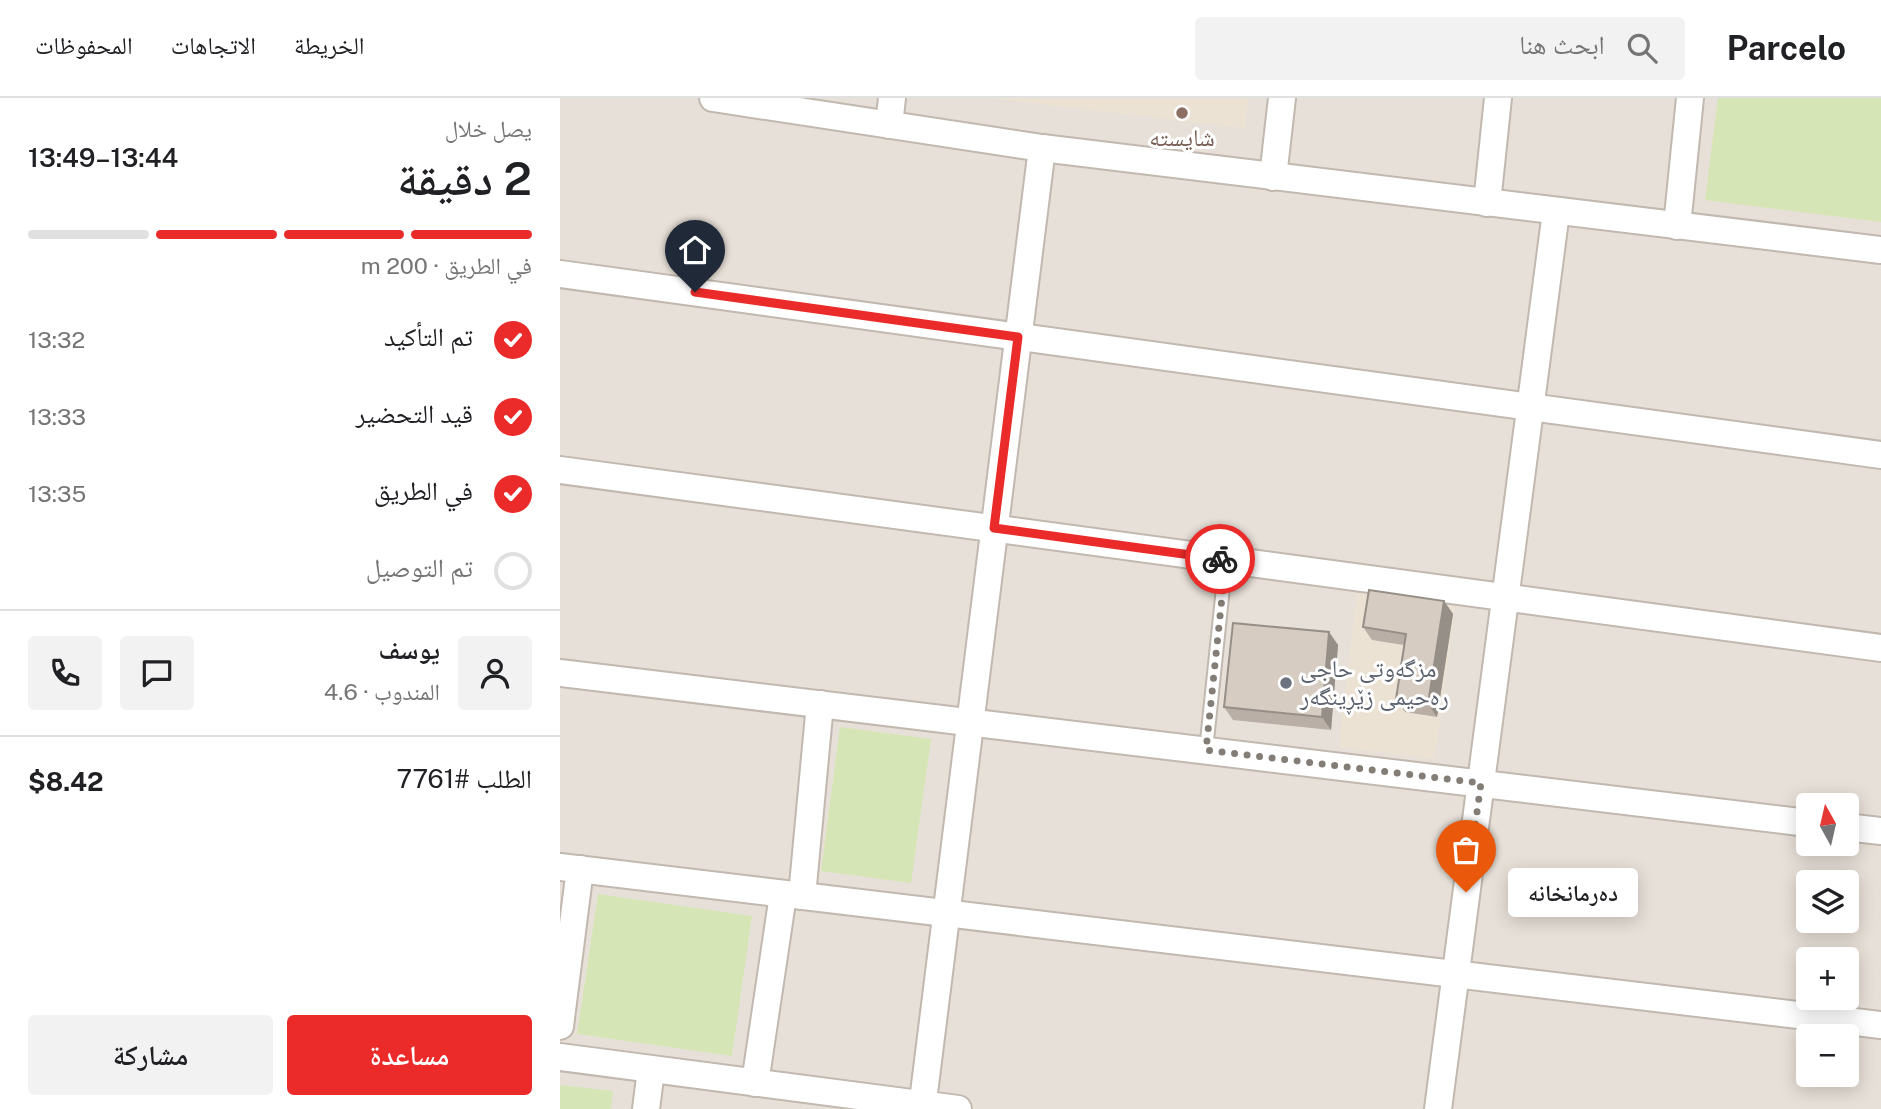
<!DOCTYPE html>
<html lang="ar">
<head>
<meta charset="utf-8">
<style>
  :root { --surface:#fff; --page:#f2f2f2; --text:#202124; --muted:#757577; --line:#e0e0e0; --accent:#eb2b29 }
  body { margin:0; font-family:"Public Sans","Noto Naskh Arabic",sans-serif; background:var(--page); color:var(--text); direction:rtl; height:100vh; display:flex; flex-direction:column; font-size:26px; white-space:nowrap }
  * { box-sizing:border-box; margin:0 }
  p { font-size:23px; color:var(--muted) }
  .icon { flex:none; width:38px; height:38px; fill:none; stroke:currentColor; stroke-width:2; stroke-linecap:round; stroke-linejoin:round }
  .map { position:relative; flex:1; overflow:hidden; direction:ltr }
  .sheet { display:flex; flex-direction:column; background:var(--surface); width:560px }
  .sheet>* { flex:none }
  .needle { width:46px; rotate:352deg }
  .fabs { position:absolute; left:1236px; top:695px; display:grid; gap:14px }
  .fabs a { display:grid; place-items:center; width:63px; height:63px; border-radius:7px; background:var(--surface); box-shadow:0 4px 18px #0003; font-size:35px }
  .pin { position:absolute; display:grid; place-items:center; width:60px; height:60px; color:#fff; margin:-72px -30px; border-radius:50% 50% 50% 0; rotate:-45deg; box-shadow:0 0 7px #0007 }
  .pin .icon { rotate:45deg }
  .courier { position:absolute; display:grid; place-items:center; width:70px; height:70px; margin:-35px; border:5px solid #eb2b29; border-radius:50%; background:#fff; color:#222; box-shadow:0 2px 9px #0007 }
  .bubble { position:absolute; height:49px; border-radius:7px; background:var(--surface); box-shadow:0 4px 18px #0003; font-size:23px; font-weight:600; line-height:49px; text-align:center; direction:rtl }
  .summary em { font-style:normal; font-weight:600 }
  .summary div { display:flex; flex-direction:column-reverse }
  .summary { display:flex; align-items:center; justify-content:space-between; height:119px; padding:0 28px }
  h1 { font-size:46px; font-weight:600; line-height:52px }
  .bar { display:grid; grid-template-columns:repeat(4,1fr); gap:10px 7px; align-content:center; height:84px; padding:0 28px }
  .bar i { height:9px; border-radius:5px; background:var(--line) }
  .bar .selected { background:var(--accent) }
  .bar p { grid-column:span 4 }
  .line { display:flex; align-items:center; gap:18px; padding:0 28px; border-top:2px solid var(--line) }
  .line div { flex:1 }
  .round { display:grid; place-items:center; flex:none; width:74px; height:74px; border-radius:7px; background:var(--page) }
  ol { padding:0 28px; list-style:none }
  li { display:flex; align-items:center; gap:21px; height:77px }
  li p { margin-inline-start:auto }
  li .icon { padding:7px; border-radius:50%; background:var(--accent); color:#fff; stroke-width:4 }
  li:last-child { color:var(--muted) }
  li i { width:38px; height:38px; border:4px solid var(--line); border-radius:50% }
  .button { display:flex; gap:14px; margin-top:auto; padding:14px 28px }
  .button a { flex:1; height:80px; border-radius:7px; background:var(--accent); color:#fff; font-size:28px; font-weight:600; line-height:80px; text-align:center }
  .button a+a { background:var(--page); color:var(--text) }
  header { display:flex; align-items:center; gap:42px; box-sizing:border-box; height:98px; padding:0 35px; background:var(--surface); border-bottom:2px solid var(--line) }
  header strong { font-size:33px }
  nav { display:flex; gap:38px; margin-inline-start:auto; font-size:24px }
  .search { width:490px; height:63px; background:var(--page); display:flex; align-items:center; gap:18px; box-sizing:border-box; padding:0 24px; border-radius:7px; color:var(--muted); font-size:26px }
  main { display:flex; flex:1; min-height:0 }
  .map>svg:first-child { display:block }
  .residential { fill:#e7e0d8; fill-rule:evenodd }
  .education { fill:#ece2d4 }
  .green { fill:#d6e5b5 }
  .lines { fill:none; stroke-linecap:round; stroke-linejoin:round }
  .lane-casing { stroke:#c1b8af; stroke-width:16 }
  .street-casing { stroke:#c1b8af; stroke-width:30 }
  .lane { stroke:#fff; stroke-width:12 }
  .street { stroke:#fff; stroke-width:26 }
  .wall { fill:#b9afa7 }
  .shaded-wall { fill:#968f88 }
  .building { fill:#d7ccc2; stroke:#968f88; stroke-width:2 }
  .done { stroke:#837d76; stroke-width:7; stroke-dasharray:0 12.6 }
  .route { stroke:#eb2b29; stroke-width:9 }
  .education-dot { fill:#8d6e63; stroke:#fff; stroke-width:2.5 }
  .worship-dot { fill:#6b7280; stroke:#fff; stroke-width:2.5 }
  .labels { text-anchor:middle; stroke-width:6; stroke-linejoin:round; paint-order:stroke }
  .education-label { font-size:24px; fill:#785e54; stroke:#fff }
  .worship-label { font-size:24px; fill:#5b616d; stroke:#fff; text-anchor:start }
</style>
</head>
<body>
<header>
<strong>Parcelo</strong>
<div class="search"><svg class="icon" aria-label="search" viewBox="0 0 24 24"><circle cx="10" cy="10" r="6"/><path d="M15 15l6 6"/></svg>ابحث هنا</div>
<nav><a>الخريطة</a><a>الاتجاهات</a><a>المحفوظات</a></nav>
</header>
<main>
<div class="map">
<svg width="1321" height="1011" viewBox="0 0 1321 1011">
  <rect width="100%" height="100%" fill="#f3efe9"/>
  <!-- residential -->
  <path class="residential" d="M0,0H1321V1011H0ZM1248,707H1286V746H1248ZM1248,784H1286V822H1248ZM1248,861H1286V900H1248ZM1248,938H1286V976H1248Z"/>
  <!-- education -->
  <g class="education">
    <path d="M428,0H688L685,30Z"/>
    <path d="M797,495L895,509L875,661L779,649Z"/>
  </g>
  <!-- green -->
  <g class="green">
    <path d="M1158,0H1321V124L1145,102Z"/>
    <path d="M280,629L371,641L351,785L261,773Z"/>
    <path d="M38,796L192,818L172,958L17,936Z"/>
    <path d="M0,987L53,993L51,1011H0Z"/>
  </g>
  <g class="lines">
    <!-- lane casing -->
    <g class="lane-casing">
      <path id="lane" d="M646,652L666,461"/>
    </g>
    <!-- street casing -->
    <g class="street-casing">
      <g id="street">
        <path d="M153,0L482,50L1321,152"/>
        <path d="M329,27L332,0"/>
        <path d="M713,79L722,0"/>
        <path d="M927,105L938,0"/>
        <path d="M1117,128L1130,0"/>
        <path d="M0,176L1321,357"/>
        <path d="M0,372L1321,550"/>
        <path d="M0,575L1248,725"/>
        <path d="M1286,729L1321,733"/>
        <path d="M0,769L1321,927"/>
        <path d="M242,798L260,606"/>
        <path d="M0,928L20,771"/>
        <path d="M0,959L398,1011"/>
        <path d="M195,985L223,797"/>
        <path d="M86,1011L91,972"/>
        <path d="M362,1011L482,50"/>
        <path d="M878,1011L996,114"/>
      </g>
    </g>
    <!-- lane -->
    <use href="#lane" class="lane"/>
    <!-- street -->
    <use href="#street" class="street"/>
  </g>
  <!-- wall -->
  <g class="wall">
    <path d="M884,503L893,516L877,619L845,614L836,601L844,547L812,542L803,529Z"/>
    <path d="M769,534L778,547L771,632L673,622L664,609Z"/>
  </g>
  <!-- shaded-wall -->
  <g class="shaded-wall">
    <path d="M884,503L893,516L877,619L868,606Z"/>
    <path d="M769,534L778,547L771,632L762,619Z"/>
  </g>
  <!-- building -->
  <g class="building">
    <path d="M809,492L884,503L868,606L836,601L846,536L803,529Z"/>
    <path d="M673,525L769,534L762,619L664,609Z"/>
  </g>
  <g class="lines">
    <!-- done -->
    <path class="done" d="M660,461H666L646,652L921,685L906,794"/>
    <!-- route -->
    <path class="route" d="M135,194L458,239L434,430L660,461"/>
  </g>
  <!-- markers -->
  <circle class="education-dot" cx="622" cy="15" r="7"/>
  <circle class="worship-dot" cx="726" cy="585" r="7"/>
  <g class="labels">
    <!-- education labels -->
    <g class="education-label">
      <text x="622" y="48">شایستە</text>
    </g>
    <!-- worship labels -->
    <g class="worship-label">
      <text x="740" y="579">مزگەوتی حاجی<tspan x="740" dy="28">رەحیمی زێڕینگەر</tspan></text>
    </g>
  </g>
</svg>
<div class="fabs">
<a><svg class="needle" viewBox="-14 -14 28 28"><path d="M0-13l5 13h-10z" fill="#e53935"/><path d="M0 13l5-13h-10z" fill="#757577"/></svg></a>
<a><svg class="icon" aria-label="layers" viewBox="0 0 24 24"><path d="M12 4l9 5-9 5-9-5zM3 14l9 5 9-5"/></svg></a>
<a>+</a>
<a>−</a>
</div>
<div class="pin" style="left:906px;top:794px;background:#ea580c"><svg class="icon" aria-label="bag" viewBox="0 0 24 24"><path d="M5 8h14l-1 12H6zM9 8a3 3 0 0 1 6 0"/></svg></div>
<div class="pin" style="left:135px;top:194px;background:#1f2937"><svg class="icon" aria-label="home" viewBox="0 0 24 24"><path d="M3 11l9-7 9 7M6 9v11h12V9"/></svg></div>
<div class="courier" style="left:660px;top:461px"><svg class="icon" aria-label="bike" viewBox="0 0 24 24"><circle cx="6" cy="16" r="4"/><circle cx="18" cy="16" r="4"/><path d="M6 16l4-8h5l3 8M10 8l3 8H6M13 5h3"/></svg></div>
<div class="bubble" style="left:948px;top:770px;width:130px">دەرمانخانە</div>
</div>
<section class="sheet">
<div class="summary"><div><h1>2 دقيقة</h1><p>يصل خلال</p></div><em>13:44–13:49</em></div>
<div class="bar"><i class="selected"></i><i class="selected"></i><i class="selected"></i><i></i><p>في الطريق · 200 m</p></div>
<ol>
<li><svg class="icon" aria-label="check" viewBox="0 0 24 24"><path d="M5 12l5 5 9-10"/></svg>تم التأكيد<p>13:32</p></li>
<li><svg class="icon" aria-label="check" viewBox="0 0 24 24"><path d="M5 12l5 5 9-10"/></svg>قيد التحضير<p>13:33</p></li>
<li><svg class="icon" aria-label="check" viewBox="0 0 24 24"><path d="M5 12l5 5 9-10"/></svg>في الطريق<p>13:35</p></li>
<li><i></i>تم التوصيل</li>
</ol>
<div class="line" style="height:126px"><a class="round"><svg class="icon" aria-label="person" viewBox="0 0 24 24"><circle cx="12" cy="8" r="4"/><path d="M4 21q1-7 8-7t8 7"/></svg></a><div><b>يوسف</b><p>المندوب · 4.6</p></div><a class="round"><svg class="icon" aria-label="chat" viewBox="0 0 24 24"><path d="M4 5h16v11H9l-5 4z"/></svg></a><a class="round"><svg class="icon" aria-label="phone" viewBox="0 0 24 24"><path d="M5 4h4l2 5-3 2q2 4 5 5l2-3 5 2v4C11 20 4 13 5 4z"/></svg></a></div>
<div class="line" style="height:91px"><div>الطلب #7761</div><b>$8.42</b></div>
<div class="button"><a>مساعدة</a><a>مشاركة</a></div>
</section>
</main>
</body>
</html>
